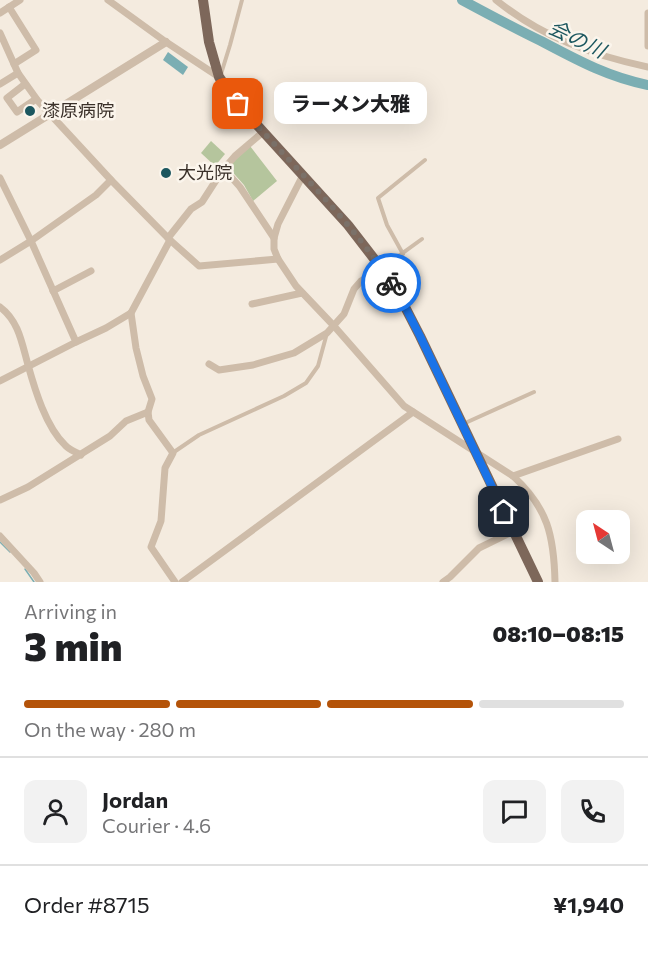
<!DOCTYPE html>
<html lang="en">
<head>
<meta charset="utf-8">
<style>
  :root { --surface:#fff; --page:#f2f2f2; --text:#202124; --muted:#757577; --line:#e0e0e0; --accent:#b45309 }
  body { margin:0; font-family:Commissioner,"Noto Sans JP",sans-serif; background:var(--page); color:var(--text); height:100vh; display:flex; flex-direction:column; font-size:22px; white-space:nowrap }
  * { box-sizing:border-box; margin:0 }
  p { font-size:20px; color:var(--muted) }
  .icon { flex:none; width:33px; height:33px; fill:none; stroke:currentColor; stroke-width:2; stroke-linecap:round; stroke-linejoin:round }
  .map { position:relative; height:582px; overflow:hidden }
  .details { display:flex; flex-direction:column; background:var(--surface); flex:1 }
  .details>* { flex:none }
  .needle { width:39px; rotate:324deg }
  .controls { position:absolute; left:576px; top:510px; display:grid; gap:12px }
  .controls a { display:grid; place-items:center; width:54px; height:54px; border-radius:12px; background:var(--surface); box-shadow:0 6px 24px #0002; font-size:30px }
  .pin { position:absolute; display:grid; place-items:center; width:51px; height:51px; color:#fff; margin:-26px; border-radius:12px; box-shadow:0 3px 9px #0006 }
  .courier { position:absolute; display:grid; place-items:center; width:60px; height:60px; margin:-30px; border:4px solid #1a73e8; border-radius:50%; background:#fff; color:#222; box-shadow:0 2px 8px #0007 }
  .bubble { position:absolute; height:42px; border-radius:12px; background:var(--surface); box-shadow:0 6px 24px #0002; font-size:20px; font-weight:800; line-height:42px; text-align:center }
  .headline em { font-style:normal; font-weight:800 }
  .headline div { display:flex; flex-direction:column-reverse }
  .headline { display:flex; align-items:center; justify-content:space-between; height:102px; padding:0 24px }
  h1 { font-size:39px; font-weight:800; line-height:45px }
  .bar { display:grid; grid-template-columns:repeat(4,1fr); gap:9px 6px; align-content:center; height:72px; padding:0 24px }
  .bar i { height:8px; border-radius:4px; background:var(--line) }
  .bar .current { background:var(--accent) }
  .bar p { grid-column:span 4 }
  .line { display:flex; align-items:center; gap:15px; padding:0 24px; border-top:2px solid var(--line) }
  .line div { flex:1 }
  .round { display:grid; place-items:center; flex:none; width:63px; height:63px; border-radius:12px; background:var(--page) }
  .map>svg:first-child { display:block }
  .green { fill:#b5c59d }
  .water { fill:#7baeb3 }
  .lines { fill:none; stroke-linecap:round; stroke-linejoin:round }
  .stream { stroke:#7baeb3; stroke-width:1.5 }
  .river { stroke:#7baeb3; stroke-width:10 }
  .service { stroke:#cebca9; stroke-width:4 }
  .minor { stroke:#cebca9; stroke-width:7 }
  .tertiary { stroke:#cebca9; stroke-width:8 }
  .primary { stroke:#7d675a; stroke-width:10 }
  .done { stroke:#7b7169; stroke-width:6; stroke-dasharray:0 10.8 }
  .route { stroke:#1a73e8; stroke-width:8 }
  .poi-dot { fill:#1c575f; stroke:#fbf5ec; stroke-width:2 }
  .labels { text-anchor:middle; stroke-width:5; stroke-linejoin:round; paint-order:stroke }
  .poi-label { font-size:18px; fill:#3a3029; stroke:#fbf5ec; text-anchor:start }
  .water-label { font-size:20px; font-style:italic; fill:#1c575f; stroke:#fbf5ec }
</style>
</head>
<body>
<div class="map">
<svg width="648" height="582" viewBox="0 0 648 582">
  <rect width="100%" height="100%" fill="#f4ebdf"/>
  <!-- green -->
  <g class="green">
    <path d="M211,141L225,154L215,166L201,153Z"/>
    <path d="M250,146L277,181L253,201L244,185L228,167Z"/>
  </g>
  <!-- water -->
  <path class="water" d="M168,52L188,67L183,75L163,60Z"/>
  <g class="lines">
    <!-- stream -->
    <g class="stream">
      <path d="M0,542L10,552"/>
      <path d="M25,569L34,582"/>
    </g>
    <!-- river -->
    <path class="river" d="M462,0C488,14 514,28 541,41C577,60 608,77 648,85"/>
    <!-- service -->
    <g class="service">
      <path d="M221,74L230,45L242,0"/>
      <path d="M403,254L387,225L378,198L425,160"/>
      <path d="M382,268L422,239"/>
      <path d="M463,424L534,392"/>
      <path d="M174,452L199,435L284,396L306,383L318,366L327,333"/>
    </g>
    <!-- minor -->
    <g class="minor">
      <path d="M108,0L166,42L219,77"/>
      <path d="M496,0C542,37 591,55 648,67"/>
      <path d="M9,7L36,50L14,64"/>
      <path d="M0,13L20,0"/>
      <path d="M648,13V46"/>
      <path d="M0,33L18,73L38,101L111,180L168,238"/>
      <path d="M0,84L18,73"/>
      <path d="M25,84L7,98L17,112L36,99"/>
      <path d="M224,169L240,187L274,238"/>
      <path d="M303,175L278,224L274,238V249L278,259L296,286L334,326L404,406L513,476C548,508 554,536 555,582"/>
      <path d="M0,178L31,241L76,342L0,381"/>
      <path d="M170,240L199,266L278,259"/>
      <path d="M0,260L31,241L96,195L111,180"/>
      <path d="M53,291L91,271"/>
      <path d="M252,304L302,293"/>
      <path d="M0,307C19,321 22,344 28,365C35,390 46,427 65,445C69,450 76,452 81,455"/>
      <path d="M76,342L106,328L131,313L170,240L168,238L191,209L202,202L222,171L235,156L263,132"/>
      <path d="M209,364L219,370L253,365L294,353L327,333L344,314L354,289L361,281L382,269"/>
      <path d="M148,412L149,420L173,453L165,468L161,521L151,547L175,582"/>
      <path d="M513,476L618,439"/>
      <path d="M0,500L28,487L110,436L126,421L148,412L152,399L143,376L136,348L131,313"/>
      <path d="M0,536L34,573L40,582"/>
      <path d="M182,582L413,412"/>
      <path d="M443,582L450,577L479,548L514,531"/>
    </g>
    <!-- tertiary -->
    <path class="tertiary" d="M0,145L166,42"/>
    <!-- primary -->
    <path class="primary" d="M203,0L209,42L219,77L238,104L348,225L382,269L402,301L420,336L538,582"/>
  </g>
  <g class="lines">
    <!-- done -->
    <path class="done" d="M238,104C289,163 349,217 391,283"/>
    <!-- route -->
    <path class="route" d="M391,283L402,301L420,336L504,512"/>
  </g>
  <!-- markers -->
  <g class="poi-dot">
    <circle cx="30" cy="111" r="6"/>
    <circle cx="166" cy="173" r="6"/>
  </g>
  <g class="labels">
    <!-- poi labels -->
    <g class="poi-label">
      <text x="42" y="117">漆原病院</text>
      <text x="178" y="179">大光院</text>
    </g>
    <!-- water labels -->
    <g class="water-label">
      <text transform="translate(577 39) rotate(26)" y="7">会の川</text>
    </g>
  </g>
</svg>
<div class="controls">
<a><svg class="needle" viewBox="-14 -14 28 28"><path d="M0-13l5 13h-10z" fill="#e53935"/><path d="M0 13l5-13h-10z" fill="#757577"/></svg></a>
</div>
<div class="pin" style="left:238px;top:104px;background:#ea580c"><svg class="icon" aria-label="bag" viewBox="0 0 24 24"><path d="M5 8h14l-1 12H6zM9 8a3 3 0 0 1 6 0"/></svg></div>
<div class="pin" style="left:504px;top:512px;background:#1f2937"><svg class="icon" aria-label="home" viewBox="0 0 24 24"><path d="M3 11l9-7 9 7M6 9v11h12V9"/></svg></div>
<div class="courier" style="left:391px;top:283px"><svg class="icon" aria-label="bike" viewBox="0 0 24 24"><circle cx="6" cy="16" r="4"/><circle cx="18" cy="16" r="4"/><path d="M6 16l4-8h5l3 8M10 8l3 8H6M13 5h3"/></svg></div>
<div class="bubble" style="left:274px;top:82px;width:153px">ラーメン大雅</div>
</div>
<section class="details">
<div class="headline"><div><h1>3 min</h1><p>Arriving in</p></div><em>08:10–08:15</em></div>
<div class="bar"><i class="current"></i><i class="current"></i><i class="current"></i><i></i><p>On the way · 280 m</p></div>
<div class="line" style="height:108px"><a class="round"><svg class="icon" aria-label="person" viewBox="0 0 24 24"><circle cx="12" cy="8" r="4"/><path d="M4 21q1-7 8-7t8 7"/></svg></a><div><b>Jordan</b><p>Courier · 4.6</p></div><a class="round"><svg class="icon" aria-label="chat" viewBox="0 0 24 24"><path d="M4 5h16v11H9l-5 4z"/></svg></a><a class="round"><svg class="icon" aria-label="phone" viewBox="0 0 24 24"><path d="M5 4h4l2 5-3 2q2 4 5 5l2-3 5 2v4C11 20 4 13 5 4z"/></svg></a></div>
<div class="line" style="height:78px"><div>Order #8715</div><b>¥1,940</b></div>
</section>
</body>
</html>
